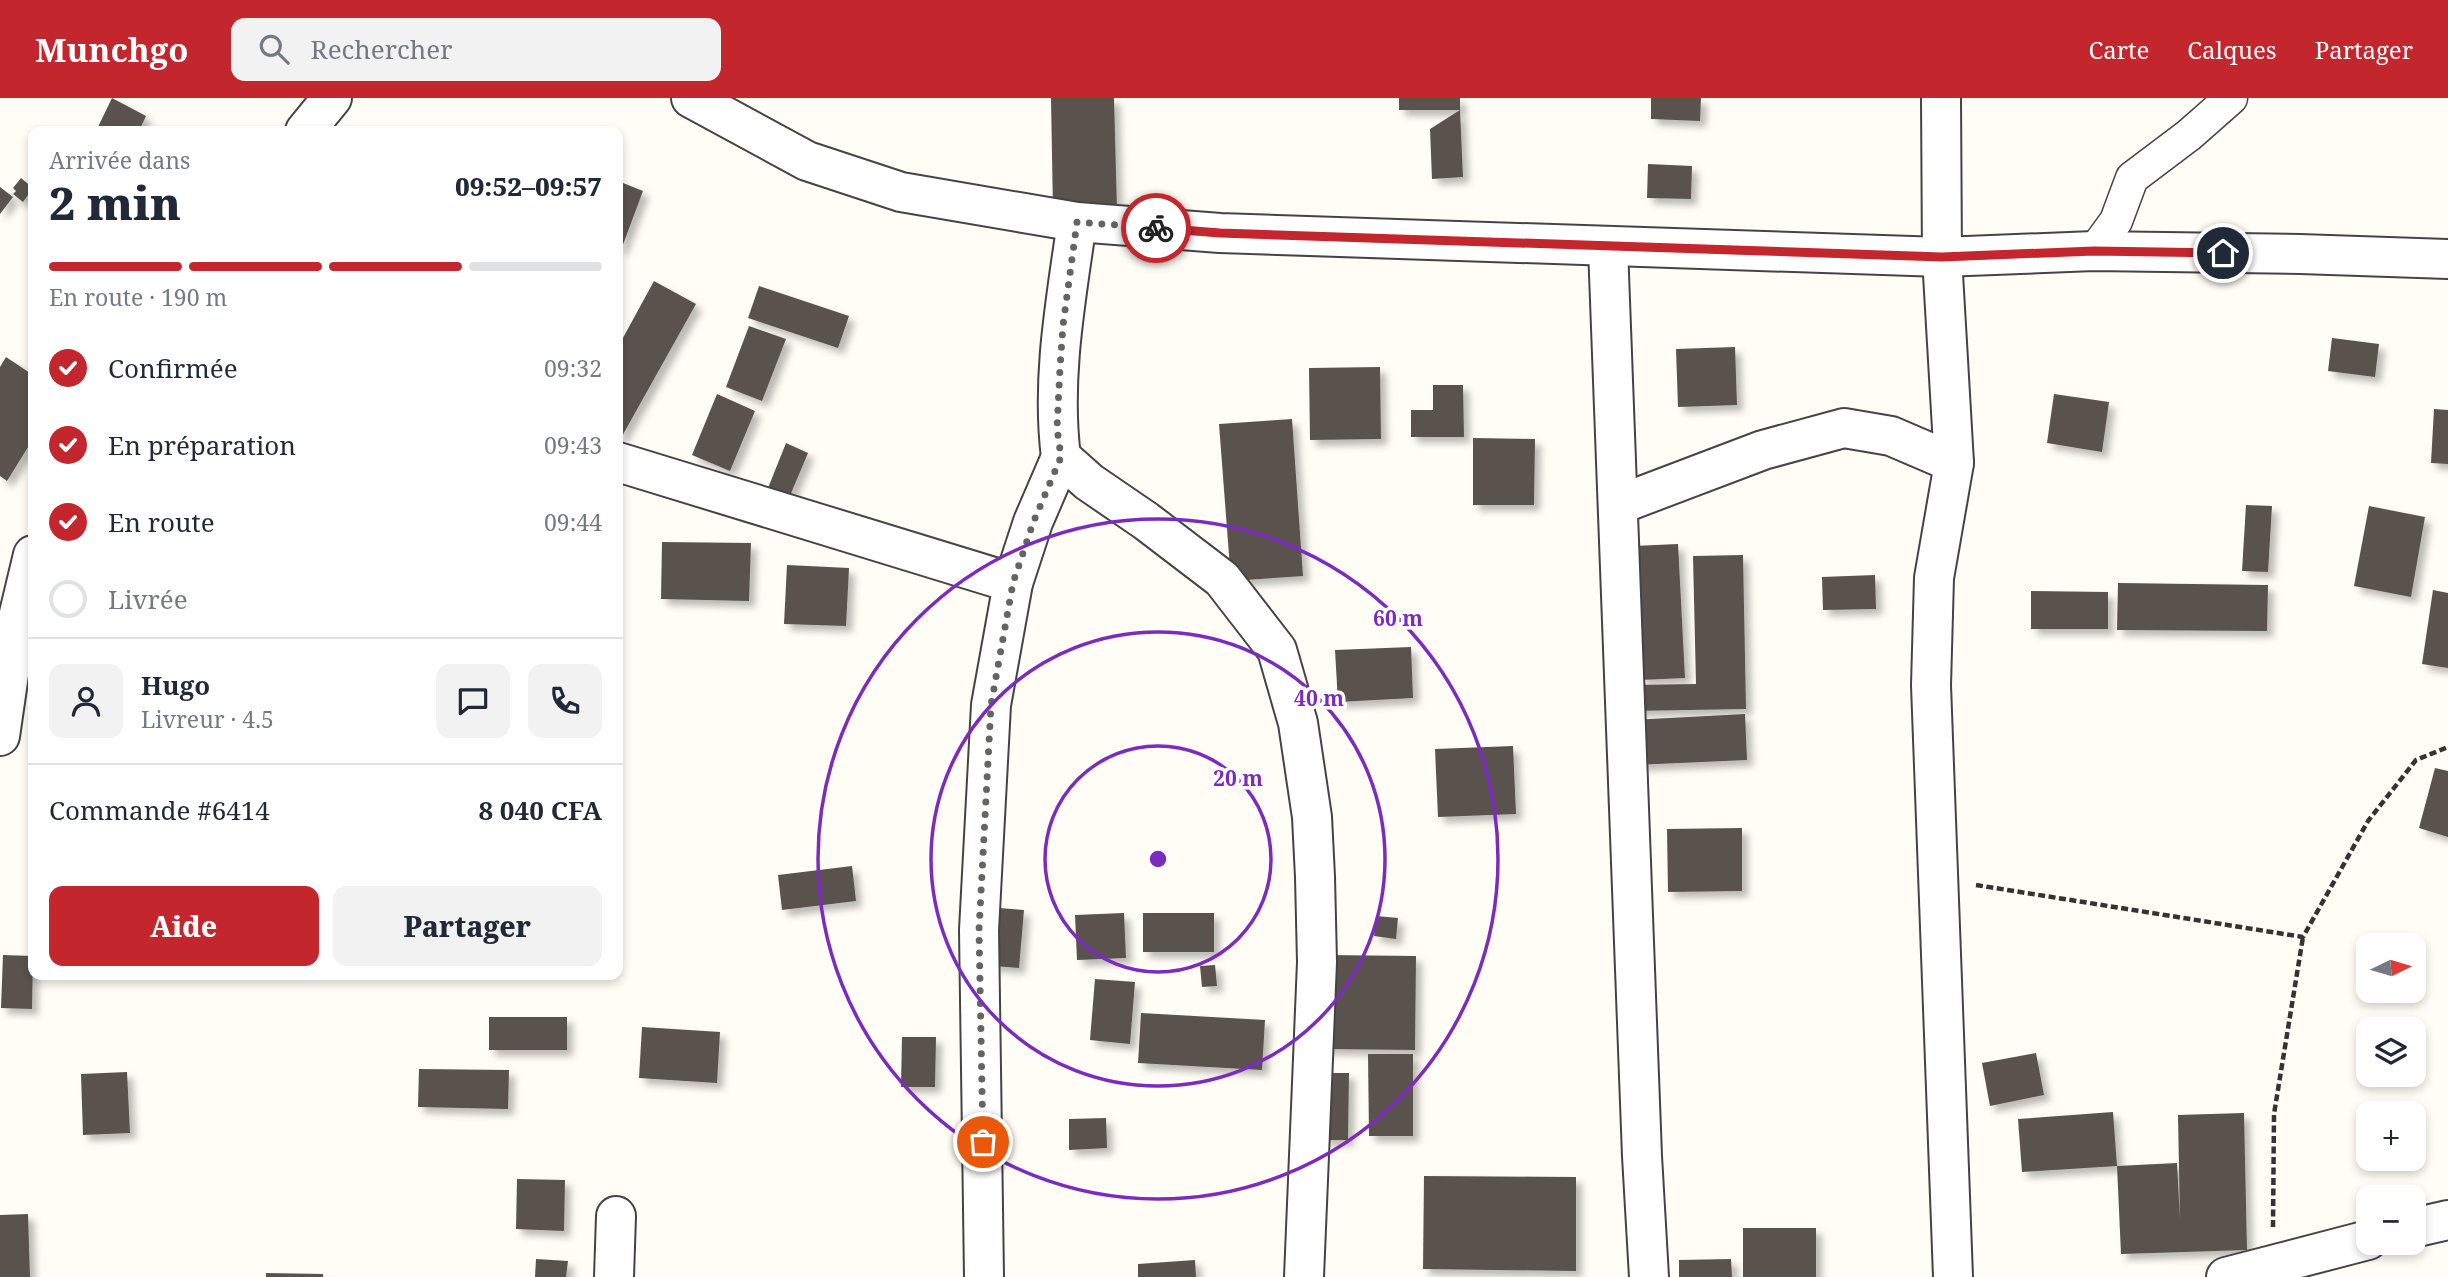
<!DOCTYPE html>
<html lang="fr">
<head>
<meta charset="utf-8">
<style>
  :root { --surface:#fff; --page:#f2f2f3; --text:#1f2937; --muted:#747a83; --line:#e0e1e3; --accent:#c4262e }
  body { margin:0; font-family:"Noto Serif",serif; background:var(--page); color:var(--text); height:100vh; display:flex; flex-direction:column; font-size:26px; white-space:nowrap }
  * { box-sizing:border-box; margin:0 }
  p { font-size:23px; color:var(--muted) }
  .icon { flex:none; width:38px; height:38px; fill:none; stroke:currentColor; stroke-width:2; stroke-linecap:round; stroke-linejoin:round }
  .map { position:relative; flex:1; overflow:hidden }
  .panel { position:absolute; left:28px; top:28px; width:595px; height:854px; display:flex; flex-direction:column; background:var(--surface); border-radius:14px; box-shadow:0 4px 10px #0003 }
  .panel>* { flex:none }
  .needle { width:46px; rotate:85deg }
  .tools { position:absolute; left:2356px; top:835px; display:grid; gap:14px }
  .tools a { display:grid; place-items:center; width:70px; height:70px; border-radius:14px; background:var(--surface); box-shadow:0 4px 10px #0003; font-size:35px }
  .pin { position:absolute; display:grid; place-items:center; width:60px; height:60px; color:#fff; margin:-30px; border:4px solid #fff; border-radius:50%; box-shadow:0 2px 7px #0007 }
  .courier { position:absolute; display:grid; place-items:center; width:70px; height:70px; margin:-35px; border:5px solid #c4262e; border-radius:50%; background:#fff; color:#222; box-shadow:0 2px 9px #0007 }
  .overview em { font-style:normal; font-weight:800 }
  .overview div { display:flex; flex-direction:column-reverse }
  .overview { display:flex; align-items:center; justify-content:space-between; height:119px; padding:0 21px }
  h1 { font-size:46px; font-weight:800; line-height:52px }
  .bar { display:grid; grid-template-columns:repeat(4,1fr); gap:10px 7px; align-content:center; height:84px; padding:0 21px }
  .bar i { height:9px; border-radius:5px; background:var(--line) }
  .bar .on { background:var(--accent) }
  .bar p { grid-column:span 4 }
  .line { display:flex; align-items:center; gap:18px; padding:0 21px; border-top:2px solid var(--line) }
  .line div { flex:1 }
  .round { display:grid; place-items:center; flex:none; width:74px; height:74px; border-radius:14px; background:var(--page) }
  ol { padding:0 21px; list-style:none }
  li { display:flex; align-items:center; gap:21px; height:77px }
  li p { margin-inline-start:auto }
  li .icon { padding:7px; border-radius:50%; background:var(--accent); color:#fff; stroke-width:4 }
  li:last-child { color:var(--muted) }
  li i { width:38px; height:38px; border:4px solid var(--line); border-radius:50% }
  .cta { display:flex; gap:14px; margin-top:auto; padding:14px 21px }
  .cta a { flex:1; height:80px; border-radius:14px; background:var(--accent); color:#fff; font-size:28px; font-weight:800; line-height:80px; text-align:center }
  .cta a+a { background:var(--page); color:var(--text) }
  header { display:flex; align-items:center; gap:42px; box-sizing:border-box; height:98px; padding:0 35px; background:var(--accent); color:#fff }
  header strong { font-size:33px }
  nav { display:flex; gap:38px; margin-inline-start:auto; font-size:24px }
  .search { width:490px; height:63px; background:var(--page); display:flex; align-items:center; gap:18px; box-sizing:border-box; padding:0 24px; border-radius:14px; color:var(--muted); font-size:26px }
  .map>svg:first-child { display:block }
  .building { fill:#5a524d; filter:url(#shadow) }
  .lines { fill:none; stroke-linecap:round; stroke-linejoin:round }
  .pedestrian-casing { stroke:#444; stroke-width:35 }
  .minor-casing { stroke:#444; stroke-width:42 }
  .path { stroke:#333; stroke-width:4.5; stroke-dasharray:7 3.5; stroke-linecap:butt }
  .pedestrian { stroke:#fff; stroke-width:32 }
  .minor { stroke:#fff; stroke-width:38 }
  .done { stroke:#646461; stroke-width:7; stroke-dasharray:0 12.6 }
  .route { stroke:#c4262e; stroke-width:9 }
  .ring { fill:none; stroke:#7b2cbf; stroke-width:3.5 }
  .centre { fill:#7b2cbf; stroke:#fff; stroke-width:3.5 }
  .ring-label { font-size:21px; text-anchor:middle; font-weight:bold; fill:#7b2cbf; stroke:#fff; stroke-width:7; stroke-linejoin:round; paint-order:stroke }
</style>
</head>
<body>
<header>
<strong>Munchgo</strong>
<div class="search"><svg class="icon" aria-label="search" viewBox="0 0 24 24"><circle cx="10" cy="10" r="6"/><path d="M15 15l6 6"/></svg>Rechercher</div>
<nav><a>Carte</a><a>Calques</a><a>Partager</a></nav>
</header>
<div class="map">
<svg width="2448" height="1179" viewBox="0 0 2448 1179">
  <defs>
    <filter id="shadow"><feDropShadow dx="6" dy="6" stdDeviation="3.5" flood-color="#0004"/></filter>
  </defs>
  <rect width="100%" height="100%" fill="#fffdf5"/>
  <!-- building -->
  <g class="building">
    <path d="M112,0L146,18L139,33H96Z"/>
    <path d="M1051,0H1114L1117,112L1053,113Z"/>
    <rect x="1399" y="0" width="61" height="12"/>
    <path d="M1651,0H1701L1700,23L1651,21Z"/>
    <path d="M1460,12L1463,79L1432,81L1430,31Z"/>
    <path d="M1648,66L1692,68L1691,101L1647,100Z"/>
    <path d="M21,80L33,90L23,104L13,96L16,93L13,90Z"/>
    <path d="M618,83L643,93L621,152L618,151Z"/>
    <path d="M0,89L13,99L0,116Z"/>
    <path d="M654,183L696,206L621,340L618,338V249Z"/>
    <path d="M759,188L849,218L838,250L748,220Z"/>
    <path d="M749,228L786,241L762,303L726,289Z"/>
    <path d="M2332,240L2379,246L2375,279L2328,273Z"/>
    <path d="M1735,249L1737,307L1678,309L1676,251Z"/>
    <path d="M6,259L33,277V341L7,383L0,378V269Z"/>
    <path d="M1380,269L1381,341L1310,342L1309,270Z"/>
    <path d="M1433,287H1463L1464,339H1411V312H1433Z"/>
    <path d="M717,296L755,313L730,373L692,357Z"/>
    <path d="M2054,296L2109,304L2102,354L2047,345Z"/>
    <path d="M2434,311L2448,312V366L2431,365Z"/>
    <path d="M1292,321L1303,478L1231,483L1219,326Z"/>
    <path d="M1473,340L1535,341L1534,407H1473Z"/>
    <path d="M786,345L808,355L789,400L768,390Z"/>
    <path d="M2246,407L2272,408L2268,474L2242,473Z"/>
    <path d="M2369,408L2425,419L2411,499L2354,488Z"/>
    <path d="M662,444L751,445L749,503L661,501Z"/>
    <path d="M1678,446L1685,580L1640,582L1633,448Z"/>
    <path d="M1743,457L1746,611L1631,613L1630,587L1696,586L1693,458Z"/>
    <path d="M787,467L849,470L846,528L784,526Z"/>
    <path d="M1875,477L1876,511L1823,512L1822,479Z"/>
    <path d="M2118,485L2268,487L2267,533L2117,532Z"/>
    <path d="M2433,492L2448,495V570L2422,566Z"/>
    <path d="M2031,493L2108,494V531H2031Z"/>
    <path d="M1411,549L1413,600L1338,604L1335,552Z"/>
    <path d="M1745,616L1747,662L1634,667L1632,622Z"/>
    <path d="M1513,648L1516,716L1438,719L1435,651Z"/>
    <path d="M2435,670L2448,673V739L2419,730Z"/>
    <path d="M1742,730V793L1668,794L1667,731Z"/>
    <path d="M852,768L856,803L782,812L778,777Z"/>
    <path d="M987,809L1024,812L1019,870L982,867Z"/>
    <path d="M1124,815L1126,860L1077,862L1075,817Z"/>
    <rect x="1143" y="815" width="71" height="39"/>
    <path d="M1376,818L1398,820L1396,841L1374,838Z"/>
    <path d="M3,857L33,858L32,911L1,910Z"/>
    <path d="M1325,857L1416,858L1415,952L1323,951Z"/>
    <path d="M1215,867L1217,888L1202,889L1200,868Z"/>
    <path d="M1095,881L1135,884L1130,946L1090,942Z"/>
    <path d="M1141,915L1265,922L1262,972L1138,965Z"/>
    <rect x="489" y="919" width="78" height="33"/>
    <path d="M642,929L720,934L717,985L639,980Z"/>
    <path d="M902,939H936L935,989H901Z"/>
    <path d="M2036,955L2044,997L1990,1008L1982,965Z"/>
    <path d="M1368,956H1413V1038H1369Z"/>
    <path d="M419,971L509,972L508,1011L418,1009Z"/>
    <path d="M127,974L130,1035L83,1037L81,976Z"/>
    <path d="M1322,975H1349L1348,1042H1322Z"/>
    <path d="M2113,1014L2117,1068L2022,1074L2018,1021Z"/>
    <path d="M2244,1015L2247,1152L2121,1156L2117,1068L2177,1065L2180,1121L2178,1017Z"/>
    <path d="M1106,1020L1107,1050L1069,1052V1021Z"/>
    <path d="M1424,1078L1576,1079V1173L1423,1171Z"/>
    <path d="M517,1081L565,1082L564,1133L516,1131Z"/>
    <path d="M28,1116L30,1179H0V1117Z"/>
    <rect x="1743" y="1130" width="73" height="49"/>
    <path d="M536,1161L568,1163L566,1179H535Z"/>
    <path d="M1731,1161L1732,1179H1679V1162Z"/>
    <path d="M1195,1162L1196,1179H1138V1166Z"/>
    <path d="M266,1175L323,1176V1179H266Z"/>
  </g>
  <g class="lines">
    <!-- pedestrian casing -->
    <g class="pedestrian-casing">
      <path id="pedestrian" d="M2094,153L2116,123L2132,80L2189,37L2231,0"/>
    </g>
    <!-- minor casing -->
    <g class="minor-casing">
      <g id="minor">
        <path d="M691,0L807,63L901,94L1077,124L1220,135L1942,159L2094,153L2300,156L2448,161"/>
        <path d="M1941,0L1942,159L1954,365L1934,480L1931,587L1953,1179"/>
        <path d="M305,33L332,0"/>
        <path d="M1077,124C1066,201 1051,281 1061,359L1089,384L1146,423L1222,481L1277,552L1298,625L1312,719L1315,779L1317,864L1304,1179"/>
        <path d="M1608,149L1642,1058L1649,1179"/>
        <path d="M618,364L1013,485"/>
        <path d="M1618,407L1763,352L1844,330L1891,338L1954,365"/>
        <path d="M0,638L16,528L33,457"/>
        <path d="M2413,1130L2448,1122"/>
        <path d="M614,1179L616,1118"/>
        <path d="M984,1179L979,832L991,607L1013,485L1033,424L1061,359"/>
        <path d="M2226,1179L2368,1142"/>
      </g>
    </g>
    <!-- path -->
    <g class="path">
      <path d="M1976,787L2303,839L2368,723L2416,662L2448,649"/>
      <path d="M2273,1129L2274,1016L2303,839"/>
    </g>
    <!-- pedestrian -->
    <use href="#pedestrian" class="pedestrian"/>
    <!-- minor -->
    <use href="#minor" class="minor"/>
  </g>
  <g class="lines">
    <!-- done -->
    <path class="done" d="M983,1044L979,832L991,607L1013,485L1033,425L1061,359L1057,330L1060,270L1063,227L1077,124L1156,130"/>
    <!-- route -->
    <path class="route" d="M1156,130L1220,135L1942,159L2094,153L2223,155"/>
  </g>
  <!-- distance rings -->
  <g class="ring">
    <circle cx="1158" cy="761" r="113"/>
    <circle cx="1158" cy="761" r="227"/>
    <circle cx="1158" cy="761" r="340"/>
  </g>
  <circle cx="1158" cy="761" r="10" class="centre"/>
  <g class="ring-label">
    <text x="1398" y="528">60 m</text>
    <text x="1319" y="608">40 m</text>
    <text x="1238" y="688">20 m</text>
  </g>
</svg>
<div class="tools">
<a><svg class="needle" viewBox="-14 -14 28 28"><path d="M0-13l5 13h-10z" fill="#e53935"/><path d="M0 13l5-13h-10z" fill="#747a83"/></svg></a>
<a><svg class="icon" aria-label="layers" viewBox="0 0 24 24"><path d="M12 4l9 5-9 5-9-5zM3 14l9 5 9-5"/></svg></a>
<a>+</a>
<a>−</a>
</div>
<div class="pin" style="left:983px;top:1044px;background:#ea580c"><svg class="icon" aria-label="bag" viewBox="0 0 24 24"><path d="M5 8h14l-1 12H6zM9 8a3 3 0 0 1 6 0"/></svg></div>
<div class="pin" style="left:2223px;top:155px;background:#1f2937"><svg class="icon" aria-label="home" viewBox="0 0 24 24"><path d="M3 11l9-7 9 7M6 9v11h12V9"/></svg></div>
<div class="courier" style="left:1156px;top:130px"><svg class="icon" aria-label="bike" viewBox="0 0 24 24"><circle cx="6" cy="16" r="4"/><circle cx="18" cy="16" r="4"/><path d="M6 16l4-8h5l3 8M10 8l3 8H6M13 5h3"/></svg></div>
<section class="panel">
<div class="overview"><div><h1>2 min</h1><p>Arrivée dans</p></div><em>09:52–09:57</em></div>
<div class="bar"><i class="on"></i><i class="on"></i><i class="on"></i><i></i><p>En route · 190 m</p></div>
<ol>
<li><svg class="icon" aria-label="check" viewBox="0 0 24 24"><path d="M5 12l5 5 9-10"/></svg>Confirmée<p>09:32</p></li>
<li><svg class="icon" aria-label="check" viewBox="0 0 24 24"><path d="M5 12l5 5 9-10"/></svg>En préparation<p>09:43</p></li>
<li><svg class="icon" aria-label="check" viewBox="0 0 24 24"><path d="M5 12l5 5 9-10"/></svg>En route<p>09:44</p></li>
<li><i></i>Livrée</li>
</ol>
<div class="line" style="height:126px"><a class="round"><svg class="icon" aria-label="person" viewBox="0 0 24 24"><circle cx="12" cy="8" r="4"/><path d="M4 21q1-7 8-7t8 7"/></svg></a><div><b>Hugo</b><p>Livreur · 4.5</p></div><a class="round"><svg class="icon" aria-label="chat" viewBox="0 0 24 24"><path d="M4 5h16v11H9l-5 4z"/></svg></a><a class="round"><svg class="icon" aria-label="phone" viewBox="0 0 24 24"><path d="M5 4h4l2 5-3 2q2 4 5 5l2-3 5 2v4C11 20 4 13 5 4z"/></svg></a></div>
<div class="line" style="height:91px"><div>Commande #6414</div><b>8 040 CFA</b></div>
<div class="cta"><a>Aide</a><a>Partager</a></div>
</section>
</div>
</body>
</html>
